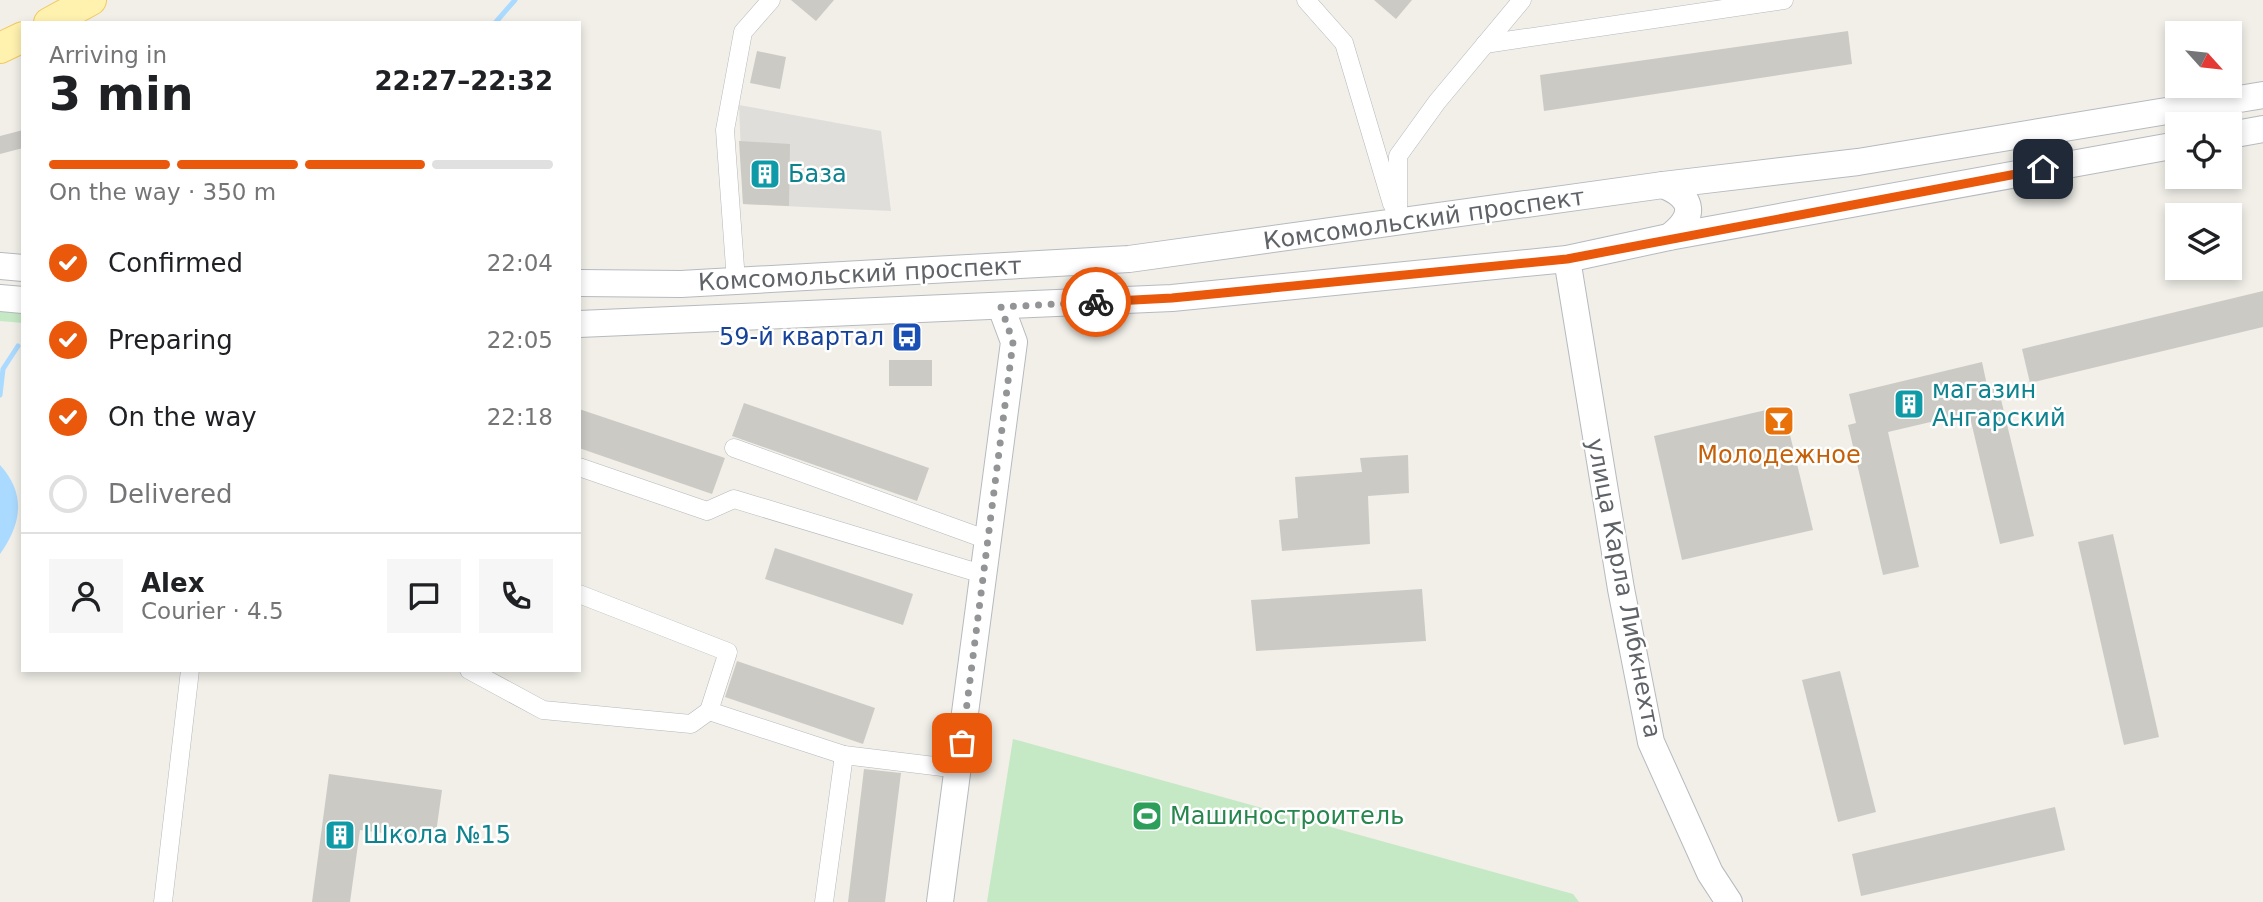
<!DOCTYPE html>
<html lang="en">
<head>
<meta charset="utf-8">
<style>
  :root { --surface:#fff; --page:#f6f6f6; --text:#202124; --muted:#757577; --line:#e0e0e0; --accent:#ea580c }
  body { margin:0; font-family:"DejaVu Sans",sans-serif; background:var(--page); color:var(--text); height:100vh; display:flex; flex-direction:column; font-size:26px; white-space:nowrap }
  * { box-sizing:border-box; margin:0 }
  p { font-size:23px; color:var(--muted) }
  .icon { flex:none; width:38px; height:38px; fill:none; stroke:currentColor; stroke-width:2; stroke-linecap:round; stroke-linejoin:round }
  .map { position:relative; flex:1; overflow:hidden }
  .panel { position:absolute; left:21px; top:21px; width:560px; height:651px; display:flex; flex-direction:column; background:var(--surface); border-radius:0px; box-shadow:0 4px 10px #0003 }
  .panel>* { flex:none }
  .needle { width:46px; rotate:117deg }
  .buttons { position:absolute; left:2165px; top:21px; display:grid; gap:14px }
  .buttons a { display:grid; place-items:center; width:77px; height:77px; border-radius:0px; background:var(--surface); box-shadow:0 4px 10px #0003; font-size:35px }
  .pin { position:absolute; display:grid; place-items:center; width:60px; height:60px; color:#fff; margin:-30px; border-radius:14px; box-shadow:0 4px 10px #0006 }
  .courier { position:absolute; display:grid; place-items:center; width:70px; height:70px; margin:-35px; border:5px solid #ea580c; border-radius:50%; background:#fff; color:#222; box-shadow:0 2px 9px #0007 }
  .overview em { font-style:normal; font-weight:600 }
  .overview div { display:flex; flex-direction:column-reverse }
  .overview { display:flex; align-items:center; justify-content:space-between; height:119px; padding:0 28px }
  h1 { font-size:46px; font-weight:600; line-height:52px }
  .bar { display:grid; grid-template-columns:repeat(4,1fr); gap:10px 7px; align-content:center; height:84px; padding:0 28px }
  .bar i { height:9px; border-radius:5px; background:var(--line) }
  .bar .selected { background:var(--accent) }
  .bar p { grid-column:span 4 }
  .line { display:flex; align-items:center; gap:18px; padding:0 28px; border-top:2px solid var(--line) }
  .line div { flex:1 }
  .round { display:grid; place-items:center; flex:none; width:74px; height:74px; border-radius:0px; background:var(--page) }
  ol { padding:0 28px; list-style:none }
  li { display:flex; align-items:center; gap:21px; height:77px }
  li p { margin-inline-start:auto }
  li .icon { padding:7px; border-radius:50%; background:var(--accent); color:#fff; stroke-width:4 }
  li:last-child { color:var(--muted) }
  li i { width:38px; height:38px; border:4px solid var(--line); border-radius:50% }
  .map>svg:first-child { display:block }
  .industrial { fill:#e0deda }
  .green { fill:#c5e8c5 }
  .water { fill:#aadaff }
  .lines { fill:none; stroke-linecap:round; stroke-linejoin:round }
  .stream { stroke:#aadaff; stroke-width:5 }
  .building { fill:#cccac5 }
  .street-casing { stroke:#b5b8bc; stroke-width:19 }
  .secondary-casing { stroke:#b6babf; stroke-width:28 }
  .primary-casing { stroke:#f2c960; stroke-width:32 }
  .street { stroke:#fff; stroke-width:18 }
  .secondary { stroke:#fff; stroke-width:26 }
  .primary { stroke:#fff2af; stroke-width:30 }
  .done { stroke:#929495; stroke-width:7; stroke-dasharray:0 12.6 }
  .route { stroke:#ea580c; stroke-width:9 }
  .labels { text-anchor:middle; stroke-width:5; stroke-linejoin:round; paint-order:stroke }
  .culture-label { font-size:24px; fill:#0d838f; stroke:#fff; text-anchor:start }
  .street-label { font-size:24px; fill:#5f6368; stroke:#fff }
  .transit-label { font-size:24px; fill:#164399; stroke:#fff; text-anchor:end }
  .food-label { font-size:24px; fill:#c56008; stroke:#fff }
  .leisure-label { font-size:24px; fill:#27864d; stroke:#fff; text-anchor:start }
</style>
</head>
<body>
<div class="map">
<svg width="2263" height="902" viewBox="0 0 2263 902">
  <rect width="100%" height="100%" fill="#f1efe8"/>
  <!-- industrial -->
  <path class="industrial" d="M739,105L881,131L891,211L743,204Z"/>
  <!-- green -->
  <g class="green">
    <path d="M0,305L23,307V323L0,321Z"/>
    <path d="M1013,739L1573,894L1579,902H987Z"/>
  </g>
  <!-- water -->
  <path class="water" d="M0,465C27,495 21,524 0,554Z"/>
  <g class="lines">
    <!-- stream -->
    <g class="stream">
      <path d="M495,23L515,0"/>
      <path d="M0,395L3,369L18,346"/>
    </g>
  </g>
  <!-- building -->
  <g class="building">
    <path d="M791,0H834L816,21Z"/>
    <path d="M1374,0H1412L1396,19Z"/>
    <path d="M1848,31L1852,64L1544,111L1540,75Z"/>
    <path d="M757,51L786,57L780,89L750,83Z"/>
    <path d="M23,130V148L0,154V136Z"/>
    <path d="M739,141L790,144L789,206L743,204Z"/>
    <path d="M2263,291V327L2030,383L2022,349Z"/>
    <rect x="889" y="360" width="43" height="26"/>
    <path d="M1982,362L1988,390L1998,387L2034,536L2000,544L1969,413L1888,432L1919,567L1883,575L1848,425L1856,423L1849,394Z"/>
    <path d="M744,403L929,468L917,501L732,436Z"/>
    <path d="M1783,406L1813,530L1682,560L1654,436Z"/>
    <path d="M579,409L725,458L712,494L579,448Z"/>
    <path d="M1408,455L1409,493L1368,496L1370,544L1282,551L1279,520L1298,518L1295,477L1362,472L1360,458Z"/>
    <path d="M2113,534L2159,737L2124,745L2078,542Z"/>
    <path d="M775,548L913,594L903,625L765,579Z"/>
    <path d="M1422,589L1426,641L1256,651L1251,600Z"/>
    <path d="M737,661L875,708L863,744L725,697Z"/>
    <path d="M1840,671L1876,812L1838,822L1802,680Z"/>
    <path d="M864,769L901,773L885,902H848Z"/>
    <path d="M329,774L442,790L435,840L360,830L350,902H312Z"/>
    <path d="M2055,807L2065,850L1861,896L1852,854Z"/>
  </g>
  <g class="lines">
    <!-- street casing -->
    <g class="street-casing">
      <g id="street">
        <path d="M1306,0L1344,43L1392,204"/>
        <path d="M1485,44L1784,0"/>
        <path d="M1398,224V156L1437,102L1522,0"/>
        <path d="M736,281L725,130L743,32L771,0"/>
        <path d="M734,448L988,540"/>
        <path d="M579,467L707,511L734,499L982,574"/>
        <path d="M579,594L728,652L709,711"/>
        <path d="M469,670L543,710L691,724L709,711L844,755L959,769"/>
        <path d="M163,902L190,670"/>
        <path d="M824,902L844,755"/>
      </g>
    </g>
    <!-- secondary casing -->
    <g class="secondary-casing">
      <g id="secondary">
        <path d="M2230,135L2263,129"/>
        <path d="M1663,185C1696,198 1695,218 1669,237"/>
        <path d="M1567,259L1621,589L1651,742L1710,873L1729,902"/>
        <path d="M0,266L23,268"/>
        <path d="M579,283L681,284L1129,259L1663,185L1858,162L2263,95"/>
        <path d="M0,298L23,300"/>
        <path d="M579,324L1172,298L1567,259L1669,237L2177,145"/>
        <path d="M940,902L1014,342L1001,307"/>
      </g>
    </g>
    <!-- primary casing -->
    <g class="primary-casing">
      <g id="primary">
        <path d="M49,23L91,0"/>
        <path d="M0,48L23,37"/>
      </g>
    </g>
    <!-- street -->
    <use href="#street" class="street"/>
    <!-- secondary -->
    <use href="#secondary" class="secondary"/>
    <!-- primary -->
    <use href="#primary" class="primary"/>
  </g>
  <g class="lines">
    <!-- done -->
    <path class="done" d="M962,743L1013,342L1001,307L1096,302"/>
    <!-- route -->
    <path class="route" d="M1096,302L1172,298L1567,259L2043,169"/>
  </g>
  <!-- icons -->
  <defs>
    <g id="building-square" transform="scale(1.575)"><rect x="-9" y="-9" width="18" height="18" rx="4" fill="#0f9aa8" stroke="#fff"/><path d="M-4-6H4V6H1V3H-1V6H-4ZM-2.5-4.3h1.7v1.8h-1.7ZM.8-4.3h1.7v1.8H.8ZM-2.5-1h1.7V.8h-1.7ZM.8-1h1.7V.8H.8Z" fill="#fff"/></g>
    <g id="bus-square" transform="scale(1.575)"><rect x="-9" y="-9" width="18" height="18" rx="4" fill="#1a4fb4" stroke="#fff"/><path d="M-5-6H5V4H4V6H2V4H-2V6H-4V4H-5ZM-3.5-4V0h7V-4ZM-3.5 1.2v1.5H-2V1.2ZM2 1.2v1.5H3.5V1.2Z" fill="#fff"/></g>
    <g id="bar-square" transform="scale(1.575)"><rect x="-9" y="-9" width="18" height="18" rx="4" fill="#e8710a" stroke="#fff"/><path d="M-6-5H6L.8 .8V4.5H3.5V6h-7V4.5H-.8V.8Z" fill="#fff"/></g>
    <g id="stadium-square" transform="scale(1.575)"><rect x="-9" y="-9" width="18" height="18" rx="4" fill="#2e9e5b" stroke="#fff"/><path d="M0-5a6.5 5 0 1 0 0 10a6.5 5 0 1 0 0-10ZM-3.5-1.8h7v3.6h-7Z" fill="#fff"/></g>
  </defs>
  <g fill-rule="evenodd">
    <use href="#building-square" x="765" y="174"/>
    <use href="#bus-square" x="907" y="337"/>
    <use href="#building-square" x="1909" y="404"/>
    <use href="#bar-square" x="1779" y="421"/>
    <use href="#stadium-square" x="1147" y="816"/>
    <use href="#building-square" x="340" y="835"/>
  </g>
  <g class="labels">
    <!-- culture labels -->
    <g class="culture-label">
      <text x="788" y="182">База</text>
      <text x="1932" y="398">магазин<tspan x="1932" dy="28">Ангарский</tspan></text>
      <text x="363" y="843">Школа №15</text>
    </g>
    <!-- street labels -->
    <g class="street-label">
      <text transform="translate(1424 219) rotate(-8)" y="8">Комсомольский проспект</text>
      <text transform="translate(860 274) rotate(-3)" y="8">Комсомольский проспект</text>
      <text transform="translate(1624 588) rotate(79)" y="8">улица Карла Либкнехта</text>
    </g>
    <!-- transit labels -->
    <g class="transit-label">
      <text x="884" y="345">59-й квартал</text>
    </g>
    <!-- food labels -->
    <g class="food-label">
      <text x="1779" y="463">Молодежное</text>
    </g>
    <!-- leisure labels -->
    <g class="leisure-label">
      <text x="1170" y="824">Машиностроитель</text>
    </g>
  </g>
</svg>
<div class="buttons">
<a><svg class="needle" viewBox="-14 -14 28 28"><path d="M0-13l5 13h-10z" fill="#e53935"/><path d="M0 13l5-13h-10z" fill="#757577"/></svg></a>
<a><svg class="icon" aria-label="locate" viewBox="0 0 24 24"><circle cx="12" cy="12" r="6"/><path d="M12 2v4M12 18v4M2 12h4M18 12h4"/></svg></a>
<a><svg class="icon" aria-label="layers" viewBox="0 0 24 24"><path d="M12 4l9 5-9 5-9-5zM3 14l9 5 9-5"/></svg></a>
</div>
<div class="pin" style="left:962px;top:743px;background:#ea580c"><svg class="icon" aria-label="bag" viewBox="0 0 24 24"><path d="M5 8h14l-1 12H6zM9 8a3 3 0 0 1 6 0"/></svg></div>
<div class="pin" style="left:2043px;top:169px;background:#1f2937"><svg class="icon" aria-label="home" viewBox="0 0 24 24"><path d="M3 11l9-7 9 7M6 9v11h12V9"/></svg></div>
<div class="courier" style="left:1096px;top:302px"><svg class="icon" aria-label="bike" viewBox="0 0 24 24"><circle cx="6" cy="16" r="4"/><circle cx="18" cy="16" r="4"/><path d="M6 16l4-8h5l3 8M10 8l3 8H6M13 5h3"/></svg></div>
<section class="panel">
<div class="overview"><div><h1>3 min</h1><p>Arriving in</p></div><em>22:27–22:32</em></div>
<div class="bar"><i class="selected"></i><i class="selected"></i><i class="selected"></i><i></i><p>On the way · 350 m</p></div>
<ol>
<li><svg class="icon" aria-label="check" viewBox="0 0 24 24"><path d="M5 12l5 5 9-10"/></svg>Confirmed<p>22:04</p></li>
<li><svg class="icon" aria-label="check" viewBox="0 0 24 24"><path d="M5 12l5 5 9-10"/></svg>Preparing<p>22:05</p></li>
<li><svg class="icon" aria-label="check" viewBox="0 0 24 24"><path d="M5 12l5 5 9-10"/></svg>On the way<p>22:18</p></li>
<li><i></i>Delivered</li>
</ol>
<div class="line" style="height:126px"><a class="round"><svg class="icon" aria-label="person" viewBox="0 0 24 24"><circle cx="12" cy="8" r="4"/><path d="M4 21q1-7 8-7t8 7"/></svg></a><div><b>Alex</b><p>Courier · 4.5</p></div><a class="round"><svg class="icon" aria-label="chat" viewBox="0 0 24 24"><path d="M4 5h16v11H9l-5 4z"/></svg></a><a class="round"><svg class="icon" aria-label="phone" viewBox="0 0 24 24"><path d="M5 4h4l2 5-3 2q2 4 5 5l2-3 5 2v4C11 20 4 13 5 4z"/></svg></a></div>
</section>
</div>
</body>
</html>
